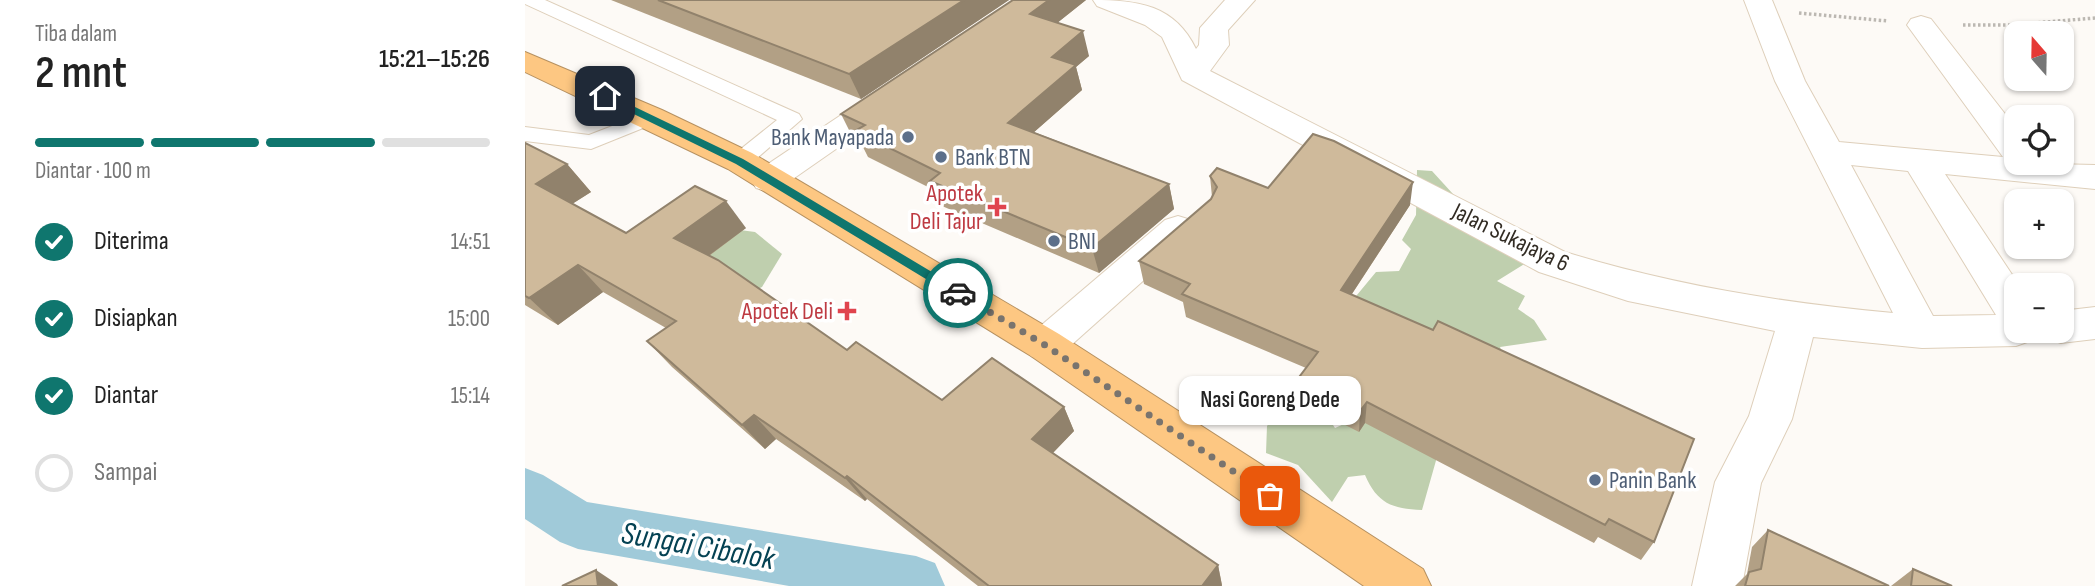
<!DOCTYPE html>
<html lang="id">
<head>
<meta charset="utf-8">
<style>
  :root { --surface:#fff; --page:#f2f2f2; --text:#222; --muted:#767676; --line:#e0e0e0; --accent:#0f766e }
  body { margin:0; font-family:"Sofia Sans Condensed",sans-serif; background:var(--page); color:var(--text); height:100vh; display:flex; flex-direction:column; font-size:26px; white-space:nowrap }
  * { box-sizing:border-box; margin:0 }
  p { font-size:23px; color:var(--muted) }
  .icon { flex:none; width:38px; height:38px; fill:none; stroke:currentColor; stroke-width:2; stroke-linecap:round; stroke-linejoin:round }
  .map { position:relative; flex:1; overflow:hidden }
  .sheet { display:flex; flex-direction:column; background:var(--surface); width:525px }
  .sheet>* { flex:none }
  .needle { width:46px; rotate:340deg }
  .fabs { position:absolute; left:1479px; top:21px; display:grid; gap:14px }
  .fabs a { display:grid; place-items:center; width:70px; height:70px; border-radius:14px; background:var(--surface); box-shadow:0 2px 5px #0004; font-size:35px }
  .pin { position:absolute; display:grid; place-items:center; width:60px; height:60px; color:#fff; margin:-30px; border-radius:14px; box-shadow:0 4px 10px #0006 }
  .courier { position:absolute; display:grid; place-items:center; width:70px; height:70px; margin:-35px; border:5px solid #0f766e; border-radius:50%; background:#fff; color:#222; box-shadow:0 2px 9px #0007 }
  .bubble { position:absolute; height:49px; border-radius:14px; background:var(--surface); box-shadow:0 2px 5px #0004; font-size:23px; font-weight:600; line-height:49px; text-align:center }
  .headline em { font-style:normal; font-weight:600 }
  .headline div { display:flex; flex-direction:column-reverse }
  .headline { display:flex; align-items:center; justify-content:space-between; height:119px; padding:0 35px }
  h1 { font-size:46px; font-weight:600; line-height:52px }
  .bar { display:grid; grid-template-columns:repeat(4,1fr); gap:10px 7px; align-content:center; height:84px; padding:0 35px }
  .bar i { height:9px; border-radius:5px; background:var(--line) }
  .bar .active { background:var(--accent) }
  .bar p { grid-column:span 4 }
  ol { padding:0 35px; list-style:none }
  li { display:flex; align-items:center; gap:21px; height:77px }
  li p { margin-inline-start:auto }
  li .icon { padding:7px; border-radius:50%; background:var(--accent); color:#fff; stroke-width:4 }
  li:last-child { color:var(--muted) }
  li i { width:38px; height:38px; border:4px solid var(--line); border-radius:50% }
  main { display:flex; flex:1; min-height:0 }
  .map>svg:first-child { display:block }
  .forest { fill:#bfcfae }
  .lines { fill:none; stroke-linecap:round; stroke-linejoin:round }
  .canal { fill:#a0cad9; fill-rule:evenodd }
  .lane-casing { stroke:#decfba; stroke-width:2 }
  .street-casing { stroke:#decfba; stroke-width:2 }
  .highway-casing { stroke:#b69161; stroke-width:2 }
  .path { stroke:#bcb8b2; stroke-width:3.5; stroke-dasharray:2.5 2.5; stroke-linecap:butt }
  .lane { fill:#fff; fill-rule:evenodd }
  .street { fill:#fff; fill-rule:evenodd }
  .highway { fill:#fdc782; fill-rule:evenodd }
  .wall { fill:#b2a085 }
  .shaded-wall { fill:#91826c }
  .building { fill:#cfba9b; stroke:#91826c; stroke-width:2 }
  .route { fill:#0f766e }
  .done { stroke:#79746e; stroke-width:7; stroke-dasharray:0 12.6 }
  .service-dot { fill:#5c6f8a; stroke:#fff; stroke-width:2.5 }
  .health-dot { fill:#e0444e; stroke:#fff; stroke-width:2.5 }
  .labels { text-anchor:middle; stroke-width:7; stroke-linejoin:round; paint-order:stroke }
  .service-label { font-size:24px; fill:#4e5e75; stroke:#fff; text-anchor:start }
  .health-label { font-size:24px; fill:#be3a42; stroke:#fff; text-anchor:end }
  .street-label { font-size:24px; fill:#322c24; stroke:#fff }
  .near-water-label { font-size:32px; font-style:italic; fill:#054253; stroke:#fff }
</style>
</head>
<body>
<main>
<section class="sheet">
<div class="headline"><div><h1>2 mnt</h1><p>Tiba dalam</p></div><em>15:21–15:26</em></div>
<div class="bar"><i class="active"></i><i class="active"></i><i class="active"></i><i></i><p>Diantar · 100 m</p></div>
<ol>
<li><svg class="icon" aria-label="check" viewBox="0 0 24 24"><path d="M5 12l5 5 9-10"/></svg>Diterima<p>14:51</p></li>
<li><svg class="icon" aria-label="check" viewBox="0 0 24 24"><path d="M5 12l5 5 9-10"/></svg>Disiapkan<p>15:00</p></li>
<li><svg class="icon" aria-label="check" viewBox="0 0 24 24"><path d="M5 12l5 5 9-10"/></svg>Diantar<p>15:14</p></li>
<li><i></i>Sampai</li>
</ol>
</section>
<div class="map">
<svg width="1570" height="586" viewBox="0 0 1570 586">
  <rect width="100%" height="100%" fill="#fdfaf6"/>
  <!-- forest -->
  <g class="forest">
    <path d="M892,170L907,171L949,217L1006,260L972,281L1000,296L993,309L1009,320L1022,340L975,347L978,355L808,324L851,272L874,271L886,249L877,240L891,215Z"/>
    <path d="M215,230L230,232L257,254L237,287L209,301L154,284L184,251Z"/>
    <path d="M774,385L789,396L810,428L859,406L912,457L897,510C867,509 852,503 840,475L823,477L807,502L773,465L741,453L742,426Z"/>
  </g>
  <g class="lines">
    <!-- canal -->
    <path class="canal" d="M0,468L18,475L62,502L391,556L410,563L420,586H264L53,549L35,542L0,519Z"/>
    <!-- lane casing -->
    <g class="lane-casing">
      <g id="lane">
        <path d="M0,0H20L274,114L277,119L223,166H207L204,161L207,156L252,120L0,4Z"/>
        <path d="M126,111L136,117L133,122L66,149L0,141V127L64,135Z"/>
      </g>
    </g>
    <!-- street casing -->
    <g class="street-casing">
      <g id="street">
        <path d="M568,0C613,0 650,5 671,49L674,45L675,28L700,0H730L703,30L704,45L685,71L1040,252C1147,285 1257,303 1368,313L1250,81L1219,0H1247L1280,81L1314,142L1478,157L1382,25L1386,19L1396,16L1406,19L1491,128V163L1570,165V189L1420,174L1494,285H1491V331H1511L1505,341L1491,346L1397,348L1288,337L1267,419L1236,483L1217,586H1167L1190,482L1224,416L1250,331L1103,301L1014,272L657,80L637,37L620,25L572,6ZM1326,165L1383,171L1471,315L1408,316Z"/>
        <path d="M366,86L377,89L382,96L377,103L255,188L243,192L231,188L226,180L231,172L355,89Z"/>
        <path d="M653,216L666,220L671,229L666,238L534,356L520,361L506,356L500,345L506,334L640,220Z"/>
        <path d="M1570,307V339L1536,343L1522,338L1518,331H1536V311Z"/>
      </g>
    </g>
    <!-- highway casing -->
    <g class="highway-casing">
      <path id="highway" d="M0,52L137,110L227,153L534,334L898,569L906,586H839L506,356L203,169L0,72Z"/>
    </g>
    <!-- path -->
    <g class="path">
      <path d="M1274,13L1363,21"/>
      <path d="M1438,25H1485L1570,18"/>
    </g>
    <!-- lane -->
    <use href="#lane" class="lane"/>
    <!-- street -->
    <use href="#street" class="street"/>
    <!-- highway -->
    <use href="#highway" class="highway"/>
  </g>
  <!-- wall -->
  <g class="wall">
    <path d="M86,0H484L336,99Z"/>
    <path d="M488,0H561L532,23L564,56L551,67L557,90L509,132L644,184L649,209L574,273L417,206L409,190L343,157L336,143L329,140L316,114Z"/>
    <path d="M0,143L42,164L66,192L47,204L101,233L221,228L184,256L322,350L417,400L539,407L549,431L528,453L693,565L697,585L453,586L342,499L340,501L251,439L240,449L147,367L122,341L141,328L78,292L33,325L0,305Z"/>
    <path d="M685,176L743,188L885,205L827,294L1129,542L1116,560L1073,537L1069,543L840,423L834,432L773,401L772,380L781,368L661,317L658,302L619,284L614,261L686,199L687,197Z"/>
    <path d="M1243,530L1364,586H1210L1222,574L1227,547Z"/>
    <path d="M1388,569L1427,586H1366Z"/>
  </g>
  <!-- shaded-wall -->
  <g class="shaded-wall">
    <path d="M439,0H484L336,99L324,74Z"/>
    <path d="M524,0H561L512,39L505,14Z"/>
    <path d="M558,31L564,56L551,67L557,90L491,148L483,123L527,57Z"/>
    <path d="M42,164L66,192L36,211L11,184Z"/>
    <path d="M888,182L885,205L815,312L816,290Z"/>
    <path d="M644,184L649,209L574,273L567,248Z"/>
    <path d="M201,201L221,228L171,265L149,238Z"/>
    <path d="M53,265L78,292L33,325L4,298Z"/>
    <path d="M842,402L840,423L834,432L835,411Z"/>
    <path d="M539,407L549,431L518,463L507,439Z"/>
    <path d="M229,415L251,439L240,449L217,425Z"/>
    <path d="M322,476L342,499L340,501L320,478Z"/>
    <path d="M693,565L697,586H677Z"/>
    <path d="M71,570L92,584L93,586H73Z"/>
  </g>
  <!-- building -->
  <g class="building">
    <path d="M133,0H439L324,74Z"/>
    <path d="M488,0H524L505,14L558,31L527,57L551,65L483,123L644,184L567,248L405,181L415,173L330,131L340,125L316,114Z"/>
    <path d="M788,134L809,141L888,182L816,290L908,330L913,321L1169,439L1129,542L1084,519L1080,525L842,402L835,411L772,380L793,352L657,294L665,284L614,261L686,199L692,187L685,176L692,168L743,188Z"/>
    <path d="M0,143L42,164L11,184L101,233L170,186L201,201L149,238L193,260L322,350L331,342L417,400L467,358L539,407L507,439L693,565L677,586H464L322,476L320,478L229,415L217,425L122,341L151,321L53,265L4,298L0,296Z"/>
    <path d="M1243,530L1364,586H1220L1224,572L1236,569Z"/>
    <path d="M1388,569L1427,586H1386Z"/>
    <path d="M71,570L73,586H37Z"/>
  </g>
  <!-- route -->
  <path class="route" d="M76,94H83L218,159L437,290V296H429L211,164L76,98Z"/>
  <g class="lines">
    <!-- done -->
    <path class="done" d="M433,293L520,345L745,496"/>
  </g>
  <!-- markers -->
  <g class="service-dot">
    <circle cx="383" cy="137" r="7"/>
    <circle cx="416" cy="157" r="7"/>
    <circle cx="529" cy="241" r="7"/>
    <circle cx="1070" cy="480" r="7"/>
  </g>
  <g class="health-dot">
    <path d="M468.5 196.5h7v7h7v7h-7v7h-7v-7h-7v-7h7z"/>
    <path d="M318.5 300.5h7v7h7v7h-7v7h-7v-7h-7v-7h7z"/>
  </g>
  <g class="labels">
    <!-- service labels -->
    <g class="service-label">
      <text x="369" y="145" text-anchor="end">Bank Mayapada</text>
      <text x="430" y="165">Bank BTN</text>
      <text x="543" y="249">BNI</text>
      <text x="1084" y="488">Panin Bank</text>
    </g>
    <!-- health labels -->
    <g class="health-label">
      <text x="458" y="201">Apotek<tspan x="458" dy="28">Deli Tajur</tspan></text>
      <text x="308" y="319">Apotek Deli</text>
    </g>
    <!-- street labels -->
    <g class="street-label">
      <text transform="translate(986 237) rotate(26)" y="8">Jalan Sukajaya 6</text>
    </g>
    <!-- near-water labels -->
    <g class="near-water-label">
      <text transform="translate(173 545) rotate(10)" y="11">Sungai Cibalok</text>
    </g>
  </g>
</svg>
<div class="fabs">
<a><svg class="needle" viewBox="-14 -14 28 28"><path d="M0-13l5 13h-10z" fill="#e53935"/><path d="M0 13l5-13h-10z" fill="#767676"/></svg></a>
<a><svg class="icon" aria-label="locate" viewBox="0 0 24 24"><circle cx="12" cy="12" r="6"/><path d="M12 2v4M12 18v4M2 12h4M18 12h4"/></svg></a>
<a>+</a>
<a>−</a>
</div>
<div class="pin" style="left:745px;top:496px;background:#ea580c"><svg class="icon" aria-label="bag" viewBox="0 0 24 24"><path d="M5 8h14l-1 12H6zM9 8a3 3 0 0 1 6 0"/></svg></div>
<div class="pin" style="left:80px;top:96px;background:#1f2937"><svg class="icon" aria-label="home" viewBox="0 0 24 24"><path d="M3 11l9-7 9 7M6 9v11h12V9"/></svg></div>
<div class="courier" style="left:433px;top:293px"><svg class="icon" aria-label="car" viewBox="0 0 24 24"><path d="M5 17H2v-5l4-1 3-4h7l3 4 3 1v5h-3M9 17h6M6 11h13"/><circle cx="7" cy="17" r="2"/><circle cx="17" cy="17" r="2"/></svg></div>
<div class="bubble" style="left:654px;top:376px;width:182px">Nasi Goreng Dede</div>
</div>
</main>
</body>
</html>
